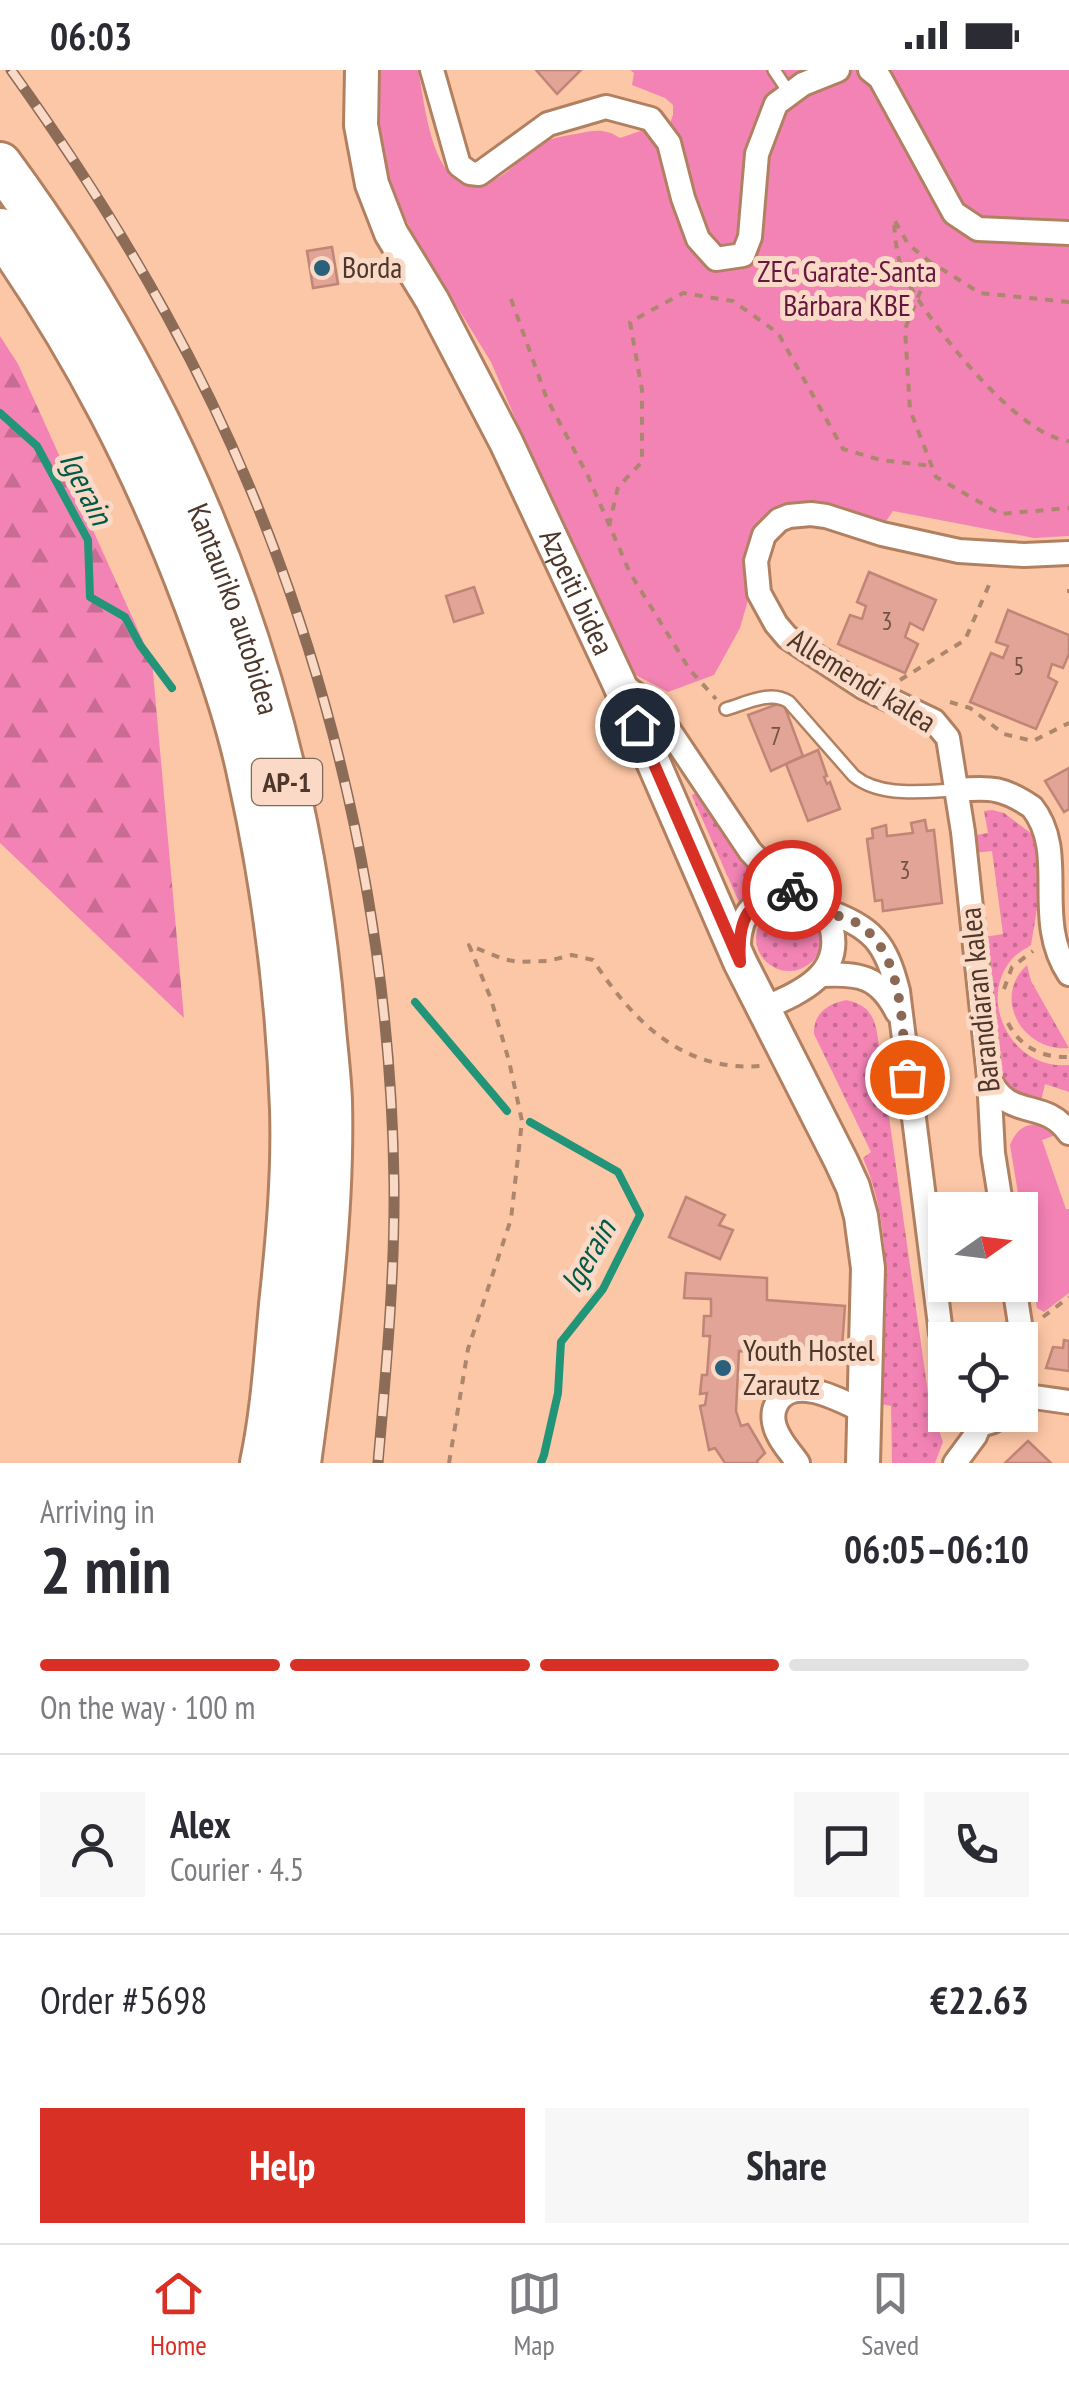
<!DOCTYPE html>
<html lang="en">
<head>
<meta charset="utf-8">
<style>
  :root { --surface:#fff; --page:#f7f7f7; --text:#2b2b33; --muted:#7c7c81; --line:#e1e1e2; --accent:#d93025 }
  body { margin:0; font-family:"PT Sans Narrow",sans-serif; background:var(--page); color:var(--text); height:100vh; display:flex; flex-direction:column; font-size:38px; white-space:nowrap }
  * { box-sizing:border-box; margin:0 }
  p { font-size:32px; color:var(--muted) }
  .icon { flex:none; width:55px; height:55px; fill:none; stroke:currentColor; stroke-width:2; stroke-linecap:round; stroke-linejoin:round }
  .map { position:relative; height:1393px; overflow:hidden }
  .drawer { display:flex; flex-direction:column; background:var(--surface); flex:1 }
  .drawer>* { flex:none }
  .needle { width:65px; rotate:76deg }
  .controls { position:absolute; left:928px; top:1122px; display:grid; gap:20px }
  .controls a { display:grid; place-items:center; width:110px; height:110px; border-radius:0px; background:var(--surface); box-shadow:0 5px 15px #0003; font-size:50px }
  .pin { position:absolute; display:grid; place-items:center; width:85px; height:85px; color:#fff; margin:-42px; border:5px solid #fff; border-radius:50%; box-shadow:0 2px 10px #0007 }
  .courier { position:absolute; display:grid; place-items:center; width:100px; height:100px; margin:-50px; border:8px solid #d93025; border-radius:50%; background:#fff; color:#222; box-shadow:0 2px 12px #0007 }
  .summary em { font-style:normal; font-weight:800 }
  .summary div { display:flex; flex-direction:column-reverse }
  .summary { display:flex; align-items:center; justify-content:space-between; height:170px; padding:0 40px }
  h1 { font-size:65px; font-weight:800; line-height:75px }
  .bar { display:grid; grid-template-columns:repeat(4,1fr); gap:15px 10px; align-content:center; height:120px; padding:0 40px }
  .bar i { height:12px; border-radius:8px; background:var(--line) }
  .bar .selected { background:var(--accent) }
  .bar p { grid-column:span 4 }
  .line { display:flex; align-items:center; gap:25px; padding:0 40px; border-top:2px solid var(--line) }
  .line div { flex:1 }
  .round { display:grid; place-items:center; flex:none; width:105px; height:105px; border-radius:0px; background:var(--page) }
  .action { display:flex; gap:20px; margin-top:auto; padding:20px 40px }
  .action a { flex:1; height:115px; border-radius:0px; background:var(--accent); color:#fff; font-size:40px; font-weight:800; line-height:115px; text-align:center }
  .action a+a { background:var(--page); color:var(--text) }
  .status { display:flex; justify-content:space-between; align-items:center; height:70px; padding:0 50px; background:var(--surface); direction:ltr }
  .status svg { height:28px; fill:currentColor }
  .tab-bar { display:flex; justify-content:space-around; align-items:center; height:140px; border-top:2px solid var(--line); background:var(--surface); font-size:28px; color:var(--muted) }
  .tab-bar a { display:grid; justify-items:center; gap:5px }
  .tab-bar .selected { color:var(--accent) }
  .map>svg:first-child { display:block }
  .grass { fill:url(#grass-dots) }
  .forest { fill:url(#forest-firs) }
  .green { fill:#f483b5 }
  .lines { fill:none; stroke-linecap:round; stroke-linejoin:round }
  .stream { stroke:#229579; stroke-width:8 }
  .building { fill:#e1a497; stroke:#bf8577; stroke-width:2.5 }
  .service-casing { stroke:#b18061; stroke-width:16 }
  .minor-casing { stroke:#b18061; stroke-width:28 }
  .secondary-casing { stroke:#b18061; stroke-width:38 }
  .motorway-casing { stroke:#b18061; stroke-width:48 }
  .path { stroke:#ad866e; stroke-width:4; stroke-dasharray:8 8; stroke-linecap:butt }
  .service { stroke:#fff; stroke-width:11 }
  .minor { stroke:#fff; stroke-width:22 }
  .secondary { stroke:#fff; stroke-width:32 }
  .motorway { stroke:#fff; stroke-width:42 }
  .rail-casing { stroke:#8c6b57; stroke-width:11 }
  .rail { stroke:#fadac6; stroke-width:8; stroke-dasharray:22; stroke-linecap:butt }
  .done { stroke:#8a6955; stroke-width:10; stroke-dasharray:0 18 }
  .route { stroke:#d93025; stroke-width:12 }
  .poi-dot { fill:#2a607b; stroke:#fadac6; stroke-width:4 }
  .labels { text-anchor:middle; stroke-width:10; stroke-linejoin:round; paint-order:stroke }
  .number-label { font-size:25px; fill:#715245 }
  .shield { fill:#fadac6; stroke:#806859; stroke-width:2.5 }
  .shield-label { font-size:28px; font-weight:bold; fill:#4c372a }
  .poi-label { font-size:30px; fill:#4c372a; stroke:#fadac6; text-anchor:start }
  .park-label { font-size:30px; fill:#661740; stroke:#fadac6 }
  .street-label { font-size:30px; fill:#4c372a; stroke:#fadac6 }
  .water-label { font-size:32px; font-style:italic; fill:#015a48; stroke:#fadac6 }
</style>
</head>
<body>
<div class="status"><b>06:03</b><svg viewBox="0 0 49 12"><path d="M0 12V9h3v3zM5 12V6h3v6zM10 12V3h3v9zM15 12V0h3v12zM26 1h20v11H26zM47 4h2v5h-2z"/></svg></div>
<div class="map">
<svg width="1069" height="1393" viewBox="0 0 1069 1393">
  <defs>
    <pattern id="grass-dots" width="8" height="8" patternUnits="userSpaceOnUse" patternTransform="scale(2.5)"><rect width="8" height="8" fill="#f483b5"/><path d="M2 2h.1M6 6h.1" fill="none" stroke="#c86c93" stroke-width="1.8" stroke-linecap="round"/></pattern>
    <pattern id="forest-firs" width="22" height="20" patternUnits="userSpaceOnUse" patternTransform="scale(2.5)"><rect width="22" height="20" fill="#f483b5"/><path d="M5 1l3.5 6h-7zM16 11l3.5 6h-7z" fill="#c86c93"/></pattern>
  </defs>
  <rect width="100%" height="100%" fill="#fcc7a6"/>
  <!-- grass -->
  <g class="grass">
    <path d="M693,724H696L739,785L766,812L751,820L739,832L692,726Z"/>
    <path d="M992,740L1004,743L1036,767L1043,802L1031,875C1024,880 1017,883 1012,889C976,931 1013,1001 1069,995V1022L1045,1014L1041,1031L1010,1023L998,1004L984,867L1003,864L992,781L974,783L971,766L988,763L984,741Z"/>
    <circle cx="789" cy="868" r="33"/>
    <path d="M1027,895L1031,911L1069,978C1023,982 991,928 1027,895Z"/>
    <path d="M846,930C866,934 873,943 877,962L929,1330L943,1372L935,1393H892L891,1336L881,1334C884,1253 897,1165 863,1088L871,1082L814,964C813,943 828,934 846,930Z"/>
  </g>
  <!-- forest -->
  <path class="forest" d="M0,266L18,294L152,591L184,948L0,773Z"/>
  <!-- green -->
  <g class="green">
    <path d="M377,0H418C425,32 431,117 475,114C485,113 496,110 504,104C516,95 526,83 540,74C550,68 564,66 576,64C593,60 606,58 620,68L643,60L642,58H668L673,45V35L665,28L632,15L634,3L630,0H1069V466L1034,468L893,441L882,457L775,440L758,454L752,467L746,503L748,530L740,558L714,605L668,622L630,602L547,423L491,292L419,175L400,138L386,97L379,50Z"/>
    <path d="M1040,1054L1051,1059L1056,1065L1042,1070L1066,1139H1069V1223L1044,1242L1037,1238L1010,1075C1016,1060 1024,1054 1040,1054Z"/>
  </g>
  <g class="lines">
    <!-- stream -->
    <g class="stream">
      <path d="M0,343L37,376L88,470L90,527L125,547L140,575L172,618"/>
      <path d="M415,932L507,1041"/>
      <path d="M530,1052L618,1102L640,1145L603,1219L561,1272L558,1323L544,1385L541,1393"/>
    </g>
  </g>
  <!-- building -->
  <g class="building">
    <path d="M536,0H581L557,24Z"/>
    <path d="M332,177L338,214L313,218L307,181Z"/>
    <path d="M869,502L936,530L923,560L910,553L905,567L918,574L905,603L838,574L850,545L862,549L866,536L857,532Z"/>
    <path d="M474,517L483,543L454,552L446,526Z"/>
    <path d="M1008,540L1069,565V584L1063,598L1052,594L1048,607L1057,612L1036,659L970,632L991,583L1003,588L1008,576L996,572Z"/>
    <path d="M783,632L803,686L771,701L748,645Z"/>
    <path d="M818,680L827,706L824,707L827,714L830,712L840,739L808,751L786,694Z"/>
    <path d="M1069,698V739L1064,742L1045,711Z"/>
    <path d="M925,750L927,761L934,760L942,833L883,841L882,830L875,831L867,769L873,768L872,759L886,755L887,766L913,763L911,753Z"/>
    <path d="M686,1127L725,1145L719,1155L733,1160L720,1189L669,1167Z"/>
    <path d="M686,1203L767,1208V1230L845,1236L841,1291L739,1281L736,1341L741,1356L748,1354L765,1383L757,1391L758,1393H725L715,1378L709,1380L700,1336L705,1335L707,1323L700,1324L702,1305H707L710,1266H703L704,1246H711V1229L684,1228Z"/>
    <path d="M1064,1270L1069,1271V1301L1046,1298L1053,1277L1063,1278Z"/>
    <path d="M1028,1371L1051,1393H1005Z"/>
  </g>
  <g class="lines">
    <!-- service casing -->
    <g class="service-casing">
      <g id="service">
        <path d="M774,0L790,24"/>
        <path d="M726,639C747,633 770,620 789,632L854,706C881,728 924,721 958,720"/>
      </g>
    </g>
    <!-- minor casing -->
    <g class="minor-casing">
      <g id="minor">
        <path d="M432,0L459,95L470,103L479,104L548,54L606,37L651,49L669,73L683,128L698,169L716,189L743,185L750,167L757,84L776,34L803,14L838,0"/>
        <path d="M870,0L880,8L954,143L978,159L1069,163"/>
        <path d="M622,614L655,639L750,781C762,795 776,807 791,817C800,823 810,826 818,834C825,841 830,850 832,860C842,907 796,924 762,939"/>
        <path d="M958,720C991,717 1004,718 1032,737C1069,783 1032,848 1069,904"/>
        <path d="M824,840C872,856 886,873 898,921L941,1263L945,1278"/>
        <path d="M739,884C737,842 755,827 794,819"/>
        <path d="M822,905C859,903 879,906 897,942"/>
        <path d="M989,1008C1009,1052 1044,1027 1069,1063"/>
        <path d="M1002,1140L993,1083L989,1008L963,762L948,668L934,651L863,617L787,567L776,554L759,523L756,491L764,465L779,450L789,446L811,444L826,446L882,464L959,481L1024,485L1069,483"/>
        <path d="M1014,1215L1020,1254V1270"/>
        <path d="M1020,1325L1069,1332"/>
        <path d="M960,1345C974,1356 988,1357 1002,1345"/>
        <path d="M798,1393C792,1384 784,1376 779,1366C774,1357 771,1345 776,1335C791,1302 842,1331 863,1341"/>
        <path d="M955,1393L975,1366L980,1354"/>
      </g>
    </g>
    <!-- secondary casing -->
    <g class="secondary-casing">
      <g id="secondary">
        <path id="s1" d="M362,0L361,55L372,114L391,163L432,230L506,372L618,611L740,892L841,1091L853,1117L861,1146L868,1198L863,1393"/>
      </g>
    </g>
    <!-- motorway casing -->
    <g class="motorway-casing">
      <g id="motorway">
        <path id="s2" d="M0,94C187,348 296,634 323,948C325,975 329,1003 330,1031C333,1152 315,1273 299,1393"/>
        <path d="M0,160C84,279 145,398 196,534C217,591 238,649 250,708C274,816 288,928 292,1039C294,1104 288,1170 281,1235C276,1288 273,1341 262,1393"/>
      </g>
    </g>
    <!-- path -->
    <g class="path">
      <path d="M931,193L908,174L894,149C895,170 897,190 906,209C929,253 1018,367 1069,371"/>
      <path d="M511,229L547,329L588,406L630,503L690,600L716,629"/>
      <path d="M1069,232L980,223L932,193L905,259L910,340L936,407L1000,444L1069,438"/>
      <path d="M609,456L618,417L642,392V320L630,252L683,223L733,231L778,263L843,379L881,390L932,396"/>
      <path d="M1067,521H1069"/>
      <path d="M900,610L965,570L989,515"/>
      <path d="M950,632L970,638L1004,664L1033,671L1069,653"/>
      <path d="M1004,919L1012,897L1033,881"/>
      <path d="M1008,953C1020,977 1042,988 1069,987"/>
      <path d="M1043,1247L1069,1227"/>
      <path d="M449,1393L468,1279L511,1149L522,1051L509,991L491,929L469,875L503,889L518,892L548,891L572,885L593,890C633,951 682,1002 761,996"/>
    </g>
    <!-- service -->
    <use href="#service" class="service"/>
    <!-- minor -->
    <use href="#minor" class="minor"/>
    <!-- secondary -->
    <use href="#secondary" class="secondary"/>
    <!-- motorway -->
    <use href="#motorway" class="motorway"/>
    <!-- rail casing -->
    <g class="rail-casing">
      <path id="rail" d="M11,0C67,78 119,158 165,242C311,506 390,812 394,1113C395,1207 386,1300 378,1393"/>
    </g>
    <!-- rail -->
    <use href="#rail" class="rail"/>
  </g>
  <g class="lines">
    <!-- done -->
    <path class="done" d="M792,820C806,823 812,832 824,840C835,847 849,847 860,855C905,887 901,957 907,1007"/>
    <!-- route -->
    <path class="route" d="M637,655L740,892C737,849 747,828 792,820"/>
  </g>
  <!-- markers -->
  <g class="poi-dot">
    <circle cx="322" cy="198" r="10"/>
    <circle cx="723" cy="1298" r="10"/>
  </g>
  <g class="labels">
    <!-- number labels -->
    <g class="number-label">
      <text x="887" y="560">3</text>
      <text x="1019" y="605">5</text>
      <text x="776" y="675">7</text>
      <text x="905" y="809">3</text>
    </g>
    <!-- shield labels -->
    <rect class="shield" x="252" y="689" width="70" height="46" rx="8"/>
    <g class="shield-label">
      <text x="287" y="722">AP-1</text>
    </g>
    <!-- poi labels -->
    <g class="poi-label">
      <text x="342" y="208">Borda</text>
      <text x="743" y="1291">Youth Hostel<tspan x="743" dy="34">Zarautz</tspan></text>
    </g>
    <!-- park labels -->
    <g class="park-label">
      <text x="847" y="212">ZEC Garate-Santa<tspan x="847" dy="34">Bárbara KBE</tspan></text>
    </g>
    <!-- street labels -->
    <g class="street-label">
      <text dy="10" stroke="none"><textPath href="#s1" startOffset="572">Azpeiti bidea</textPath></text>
      <text dy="10" stroke="none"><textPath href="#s2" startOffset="505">Kantauriko autobidea</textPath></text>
      <text transform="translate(862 611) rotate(32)" y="10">Allemendi kalea</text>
      <text transform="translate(980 930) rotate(-96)" y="10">Barandiaran kalea</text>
    </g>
    <!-- water labels -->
    <g class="water-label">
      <text transform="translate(86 418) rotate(63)" y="11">Igerain</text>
      <text transform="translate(588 1186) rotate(-60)" y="11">Igerain</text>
    </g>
  </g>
</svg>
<div class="controls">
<a><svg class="needle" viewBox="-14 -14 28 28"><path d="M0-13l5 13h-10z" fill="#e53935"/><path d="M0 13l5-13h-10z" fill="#7c7c81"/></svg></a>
<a><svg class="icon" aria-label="locate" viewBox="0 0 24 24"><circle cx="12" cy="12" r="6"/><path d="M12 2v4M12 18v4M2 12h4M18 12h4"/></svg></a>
</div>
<div class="pin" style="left:907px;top:1007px;background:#ea580c"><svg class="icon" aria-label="bag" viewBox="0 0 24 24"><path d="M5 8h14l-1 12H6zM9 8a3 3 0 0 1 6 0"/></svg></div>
<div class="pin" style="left:637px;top:655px;background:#1f2937"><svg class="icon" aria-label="home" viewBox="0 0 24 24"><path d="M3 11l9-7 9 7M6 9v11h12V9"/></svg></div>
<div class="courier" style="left:792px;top:820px"><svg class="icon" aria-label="bike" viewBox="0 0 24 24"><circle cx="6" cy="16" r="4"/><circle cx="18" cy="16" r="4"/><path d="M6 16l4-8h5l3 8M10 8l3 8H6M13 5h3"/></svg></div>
</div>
<section class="drawer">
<div class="summary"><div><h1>2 min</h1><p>Arriving in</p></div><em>06:05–06:10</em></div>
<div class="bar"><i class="selected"></i><i class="selected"></i><i class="selected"></i><i></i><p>On the way · 100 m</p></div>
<div class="line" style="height:180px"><a class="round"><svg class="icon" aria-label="person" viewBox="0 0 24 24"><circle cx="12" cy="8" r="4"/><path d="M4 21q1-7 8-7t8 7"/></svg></a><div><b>Alex</b><p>Courier · 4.5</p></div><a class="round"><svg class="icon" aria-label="chat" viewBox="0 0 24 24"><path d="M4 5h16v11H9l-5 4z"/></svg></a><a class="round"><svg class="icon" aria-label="phone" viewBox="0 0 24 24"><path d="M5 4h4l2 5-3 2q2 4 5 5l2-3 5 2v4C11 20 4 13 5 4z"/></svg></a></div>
<div class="line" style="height:130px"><div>Order #5698</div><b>€22.63</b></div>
<div class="action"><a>Help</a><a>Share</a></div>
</section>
<nav class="tab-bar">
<a class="selected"><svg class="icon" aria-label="home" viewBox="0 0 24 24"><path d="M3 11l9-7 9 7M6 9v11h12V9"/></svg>Home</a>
<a><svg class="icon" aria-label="map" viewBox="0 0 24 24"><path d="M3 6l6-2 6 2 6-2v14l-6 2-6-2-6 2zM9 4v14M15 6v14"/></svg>Map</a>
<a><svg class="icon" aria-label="saved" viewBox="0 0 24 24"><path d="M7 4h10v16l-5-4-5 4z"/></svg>Saved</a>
</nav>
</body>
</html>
